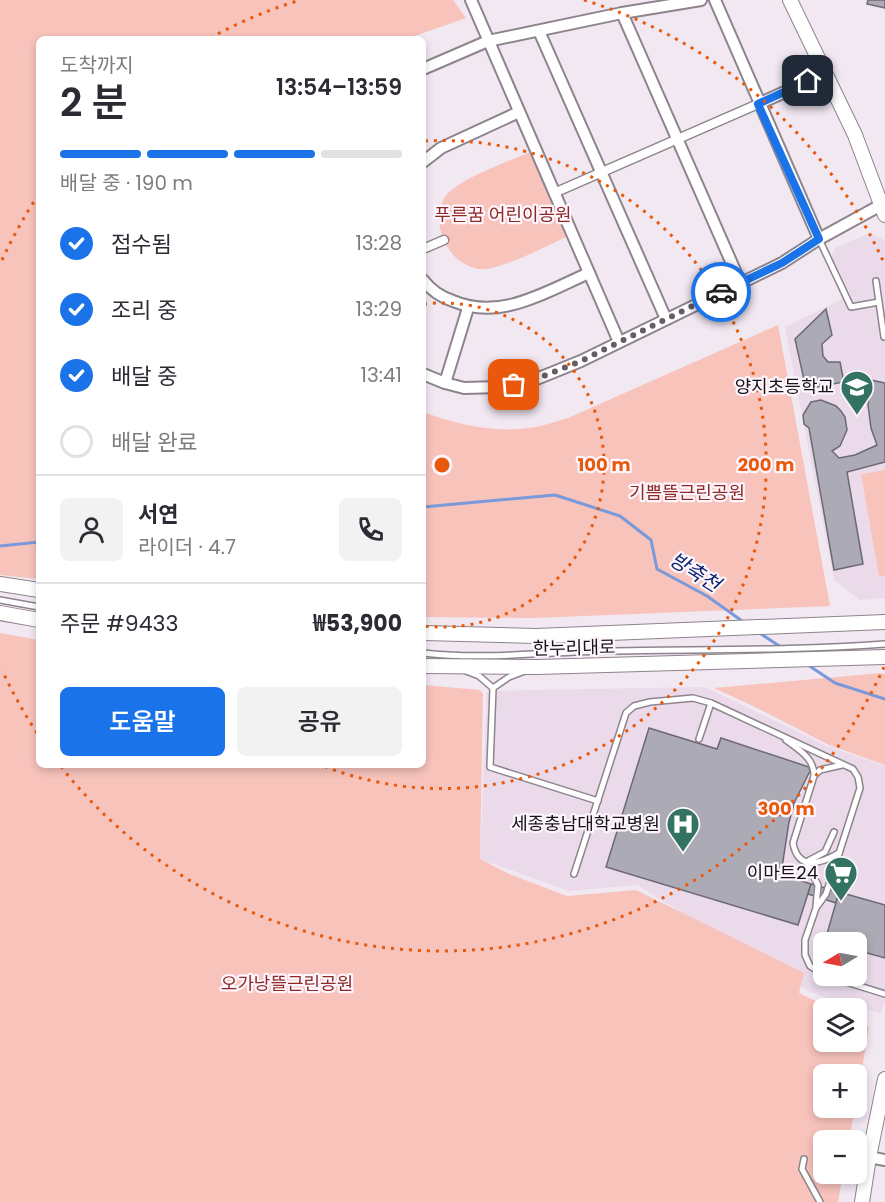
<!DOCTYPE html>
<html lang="ko">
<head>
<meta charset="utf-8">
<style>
  :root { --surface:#fff; --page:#f2f2f3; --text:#2b2b33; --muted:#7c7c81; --line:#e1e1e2; --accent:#1a73e8 }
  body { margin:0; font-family:Poppins,"Noto Sans KR",sans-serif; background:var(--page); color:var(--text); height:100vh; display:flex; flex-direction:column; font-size:22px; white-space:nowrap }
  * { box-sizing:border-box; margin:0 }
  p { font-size:20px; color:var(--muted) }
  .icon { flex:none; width:33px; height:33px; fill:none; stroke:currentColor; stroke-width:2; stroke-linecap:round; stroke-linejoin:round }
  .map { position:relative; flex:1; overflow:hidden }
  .drawer { position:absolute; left:36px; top:36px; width:390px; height:732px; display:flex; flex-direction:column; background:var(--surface); border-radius:9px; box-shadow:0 3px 9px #0003 }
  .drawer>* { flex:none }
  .needle { width:39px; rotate:260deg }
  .controls { position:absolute; left:813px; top:932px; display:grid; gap:12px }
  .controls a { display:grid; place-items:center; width:54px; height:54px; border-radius:9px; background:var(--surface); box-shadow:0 3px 9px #0003; font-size:30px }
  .pin { position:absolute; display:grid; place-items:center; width:51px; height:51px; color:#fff; margin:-26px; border-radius:12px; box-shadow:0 3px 9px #0006 }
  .courier { position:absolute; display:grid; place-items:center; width:60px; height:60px; margin:-30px; border:4px solid #1a73e8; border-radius:50%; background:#fff; color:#222; box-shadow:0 2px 8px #0007 }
  .head em { font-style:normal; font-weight:600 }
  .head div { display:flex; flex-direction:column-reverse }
  .head { display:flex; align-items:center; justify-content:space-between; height:102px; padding:0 24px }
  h1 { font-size:39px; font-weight:600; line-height:45px }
  .bar { display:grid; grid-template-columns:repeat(4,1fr); gap:9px 6px; align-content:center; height:72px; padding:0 24px }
  .bar i { height:8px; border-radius:4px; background:var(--line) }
  .bar .selected { background:var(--accent) }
  .bar p { grid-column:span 4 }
  .line { display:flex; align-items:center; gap:15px; padding:0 24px; border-top:2px solid var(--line) }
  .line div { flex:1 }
  .round { display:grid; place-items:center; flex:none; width:63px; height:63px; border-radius:9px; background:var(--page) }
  ol { padding:0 24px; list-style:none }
  li { display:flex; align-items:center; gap:18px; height:66px }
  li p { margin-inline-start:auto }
  li .icon { padding:6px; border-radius:50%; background:var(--accent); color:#fff; stroke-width:4 }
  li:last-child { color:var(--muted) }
  li i { width:33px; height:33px; border:3px solid var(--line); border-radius:50% }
  .cta { display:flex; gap:12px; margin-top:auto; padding:12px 24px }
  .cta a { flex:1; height:69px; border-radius:9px; background:var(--accent); color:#fff; font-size:24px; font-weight:600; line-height:69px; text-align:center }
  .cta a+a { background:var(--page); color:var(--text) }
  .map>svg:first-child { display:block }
  .built { fill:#eadaea; fill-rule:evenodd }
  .green { fill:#f7c3bb }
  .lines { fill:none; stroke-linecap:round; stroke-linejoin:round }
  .stream { stroke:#7a99db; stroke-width:3 }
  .building { fill:#acaab5; stroke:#6b6974; stroke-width:1.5 }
  .service-casing { stroke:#8d848d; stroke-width:8 }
  .pedestrian-casing { stroke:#8d848d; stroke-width:11 }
  .minor-casing { stroke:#8d848d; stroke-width:14 }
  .tertiary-casing { stroke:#8d848d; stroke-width:16 }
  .service { stroke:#fff; stroke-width:5 }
  .pedestrian { stroke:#fff; stroke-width:8 }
  .minor { stroke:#fff; stroke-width:10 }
  .tertiary { stroke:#fff; stroke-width:14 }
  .done { stroke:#645e64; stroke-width:6; stroke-dasharray:0 10.8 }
  .route { stroke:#1a73e8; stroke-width:8 }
  .ring { fill:none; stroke:#e8590c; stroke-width:3; stroke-dasharray:3 6 }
  .labels { text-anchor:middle; stroke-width:4.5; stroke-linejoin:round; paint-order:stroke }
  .park-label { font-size:18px; fill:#8c2a23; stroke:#fef6fe }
  .poi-label { font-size:18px; fill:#171317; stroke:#fef6fe; text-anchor:end }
  .street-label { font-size:18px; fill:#171317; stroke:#fef6fe }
  .water-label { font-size:20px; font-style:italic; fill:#0b2571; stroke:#fef6fe }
  .centre { fill:#e8590c; stroke:#fef6fe; stroke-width:3 }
  .ring-label { font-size:18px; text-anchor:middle; font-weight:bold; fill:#e8590c; stroke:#fef6fe; stroke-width:4.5; stroke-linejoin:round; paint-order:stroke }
</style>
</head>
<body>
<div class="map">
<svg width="885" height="1202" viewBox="0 0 885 1202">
  <rect width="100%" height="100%" fill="#f2e8f2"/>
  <!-- built -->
  <g class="built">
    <path d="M870,233L884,240L885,242V383L871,380L868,404L871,428L877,445L855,455L839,458L832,451L840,446L847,430L845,417L841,411L836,406L821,400L811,403L803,415L804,424L809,428L834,569L863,564L847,472L885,462V470L861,475L879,577L885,576V598L860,600L834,580L785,327L851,295L831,256L835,248ZM826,309L832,335L822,344L823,356L828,362H840L844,382L806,389L795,340Z"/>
    <path d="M705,687L827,746L885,766V1000L881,1013L812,993L637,885L569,891L480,859L487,691ZM824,942H856V975H824Z"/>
  </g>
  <!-- green -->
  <g class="green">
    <path d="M0,0H453L466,18L406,39H39V579L0,575Z"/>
    <path d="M535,150L572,234C553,243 496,273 478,269C459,265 446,250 441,232C438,221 440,200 448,193C468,175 510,161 535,150Z"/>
    <path d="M778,325L830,606L534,618L423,617V412C459,425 497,434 535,427C546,425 557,421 568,418Z"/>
    <path d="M885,470V576L879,577L861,474Z"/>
    <path d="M0,633L39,640V765H423V685L480,690L483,694L480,859L507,873L567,896L636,890L804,973L799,993L830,1008H824V1041H856L857,1021L869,1027L857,1099L856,1074H824V1107H855L849,1140H824V1173H843L838,1202H0Z"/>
    <path d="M881,673L885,674V765L829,745L757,708L714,688Z"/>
  </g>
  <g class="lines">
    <!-- stream -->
    <g class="stream">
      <path d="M423,507L555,495L620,516L651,540L657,569L707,596L745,623"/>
      <path d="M0,546L39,542"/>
      <path d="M758,632L793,655"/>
      <path d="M808,665L835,683L885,699"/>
    </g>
  </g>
  <!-- building -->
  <g class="building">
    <path d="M868,0H885V8L867,4Z"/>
    <path d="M826,309L832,335L822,344L823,356L828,362H840L844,382L806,389L795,339Z"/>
    <path d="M871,380L885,383V462L847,472L863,564L834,570L809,428L804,424L803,415L811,402L821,400L836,406L841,411L845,417L847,430L840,446L832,451L839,458L855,455L877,445L871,428L868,405Z"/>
    <path d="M649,728L717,749L721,738L809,767L810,771L795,801L789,822L781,874L811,884L798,925L606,867Z"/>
    <path d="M811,884L839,892L836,903L808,894Z"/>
    <path d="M839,892L885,905V958L856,950V942L825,941Z"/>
  </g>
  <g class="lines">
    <!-- service casing -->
    <g class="service-casing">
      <g id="service">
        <path d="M819,239L851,307L879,302L884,337"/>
        <path d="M876,281L879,302"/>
        <path d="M0,600L39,607"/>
        <path d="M423,653C483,660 546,652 606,651C699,649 792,651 885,644"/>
        <path d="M466,671L479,676L493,688L509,677L525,671"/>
        <path d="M493,688L490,767L598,801"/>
        <path d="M699,739L711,703"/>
        <path d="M786,740C799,750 814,758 814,775"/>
        <path d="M839,853C820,864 798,871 793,843L814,776L820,770L842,765"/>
        <path d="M574,874L626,713L634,706L650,702L693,698L711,703L853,769L858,777L860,788L826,894L816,908L805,940V955L810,966L824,975"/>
        <path d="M816,906L818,885L806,862L825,852L834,832"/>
        <path d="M824,975L885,994"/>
        <path d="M804,1159L802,1169L820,1202"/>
      </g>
    </g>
    <!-- pedestrian casing -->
    <g class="pedestrian-casing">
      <g id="pedestrian">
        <path d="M554,193L758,104"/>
        <path d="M423,249L444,240"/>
      </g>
    </g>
    <!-- minor casing -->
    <g class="minor-casing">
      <g id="minor">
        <path d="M471,0L619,342"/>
        <path d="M715,0L819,239"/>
        <path d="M622,13L740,282"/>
        <path d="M539,31L666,319"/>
        <path d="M423,69L488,41L622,13L701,0"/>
        <path d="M758,104L825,74"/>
        <path d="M423,162L441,148L519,112"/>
        <path d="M423,280C430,289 441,297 453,301C501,321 545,292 589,273"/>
        <path d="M423,374L445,383L464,388L500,387L529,382L581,361L782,263L819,239L881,205"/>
        <path d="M445,383L468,308"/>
        <path d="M869,1157L885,1160"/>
      </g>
    </g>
    <!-- tertiary casing -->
    <g class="tertiary-casing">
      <g id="tertiary">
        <path d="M790,0L855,135L885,215"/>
        <path d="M0,584L39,590"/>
        <path d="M0,613L39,620"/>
        <path d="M423,633L536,636L885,622"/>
        <path d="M423,666L537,667L885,657"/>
        <path d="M862,1202L869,1157L885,1079"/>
      </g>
    </g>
    <!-- service -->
    <use href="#service" class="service"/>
    <!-- pedestrian -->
    <use href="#pedestrian" class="pedestrian"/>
    <!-- minor -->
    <use href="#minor" class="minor"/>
    <!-- tertiary -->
    <use href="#tertiary" class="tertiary"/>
  </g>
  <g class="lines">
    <!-- done -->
    <path class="done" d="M514,385L529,382L581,361L721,292"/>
    <!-- route -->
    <path class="route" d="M721,292L782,263L819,239L758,104L808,81"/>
  </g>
  <!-- distance rings -->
  <g class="ring">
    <path d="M424 304A162 162 0 1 1 424 626"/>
    <path d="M425 141A324 324 0 1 1 321 765"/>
    <path d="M884 667A486 486 0 0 1 62 768M37 733A486 486 0 0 1 2 670M2 260A486 486 0 0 1 37 197M210 38A486 486 0 0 1 300 0M584 0A486 486 0 0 1 884 263"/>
  </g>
  <!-- icons -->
  <defs>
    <g id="school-pin" transform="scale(1.725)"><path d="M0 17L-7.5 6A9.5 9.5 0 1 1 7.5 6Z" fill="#347361" stroke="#fef6fe"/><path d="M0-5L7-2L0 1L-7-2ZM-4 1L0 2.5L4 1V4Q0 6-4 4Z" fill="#fff"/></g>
    <g id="hospital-pin" transform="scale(1.725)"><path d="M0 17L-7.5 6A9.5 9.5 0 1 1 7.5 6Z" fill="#347361" stroke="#fef6fe"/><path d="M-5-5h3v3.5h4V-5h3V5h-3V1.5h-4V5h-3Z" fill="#fff"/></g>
    <g id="supermarket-pin" transform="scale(1.725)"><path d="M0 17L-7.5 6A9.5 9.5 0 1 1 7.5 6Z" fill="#347361" stroke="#fef6fe"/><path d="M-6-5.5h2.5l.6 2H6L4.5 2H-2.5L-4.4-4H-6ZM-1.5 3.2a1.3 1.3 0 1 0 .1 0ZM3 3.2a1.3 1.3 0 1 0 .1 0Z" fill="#fff"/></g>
  </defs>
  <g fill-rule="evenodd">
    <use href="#school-pin" x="857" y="387"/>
    <use href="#hospital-pin" x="683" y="824"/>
    <use href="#supermarket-pin" x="841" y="873"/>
  </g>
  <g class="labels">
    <!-- park labels -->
    <g class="park-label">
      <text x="503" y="221">푸른꿈 어린이공원</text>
      <text x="687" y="499">기쁨뜰근린공원</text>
      <text x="287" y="990">오가낭뜰근린공원</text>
    </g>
    <!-- poi labels -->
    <g class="poi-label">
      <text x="834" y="393">양지초등학교</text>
      <text x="660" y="830">세종충남대학교병원</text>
      <text x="818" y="879">이마트24</text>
    </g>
    <!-- street labels -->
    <g class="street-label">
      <text transform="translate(574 648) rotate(-1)" y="6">한누리대로</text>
    </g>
    <!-- water labels -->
    <g class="water-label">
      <text transform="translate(695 572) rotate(32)" y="7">방축천</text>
    </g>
  </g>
  <circle cx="442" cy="465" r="9" class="centre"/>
  <g class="ring-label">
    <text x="604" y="471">100 m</text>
    <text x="766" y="471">200 m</text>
    <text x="786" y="815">300 m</text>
  </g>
</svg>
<div class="controls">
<a><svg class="needle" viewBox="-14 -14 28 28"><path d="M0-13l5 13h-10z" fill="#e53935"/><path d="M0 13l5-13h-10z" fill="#7c7c81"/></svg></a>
<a><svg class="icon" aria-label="layers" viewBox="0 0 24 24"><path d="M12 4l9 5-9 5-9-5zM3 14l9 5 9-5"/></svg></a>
<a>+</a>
<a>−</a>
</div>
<div class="pin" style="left:514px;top:385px;background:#ea580c"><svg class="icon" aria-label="bag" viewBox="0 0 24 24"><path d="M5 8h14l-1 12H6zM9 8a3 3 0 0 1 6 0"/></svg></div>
<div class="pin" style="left:808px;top:81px;background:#1f2937"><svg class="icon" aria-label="home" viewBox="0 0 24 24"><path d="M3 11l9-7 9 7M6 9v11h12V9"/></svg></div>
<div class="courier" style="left:721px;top:292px"><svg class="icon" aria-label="car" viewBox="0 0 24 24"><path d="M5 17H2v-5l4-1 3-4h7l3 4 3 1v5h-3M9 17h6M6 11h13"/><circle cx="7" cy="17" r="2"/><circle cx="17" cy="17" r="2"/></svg></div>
<section class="drawer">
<div class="head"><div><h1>2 분</h1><p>도착까지</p></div><em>13:54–13:59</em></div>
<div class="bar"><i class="selected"></i><i class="selected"></i><i class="selected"></i><i></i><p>배달 중 · 190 m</p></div>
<ol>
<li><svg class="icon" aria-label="check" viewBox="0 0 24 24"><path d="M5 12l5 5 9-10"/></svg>접수됨<p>13:28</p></li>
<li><svg class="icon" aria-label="check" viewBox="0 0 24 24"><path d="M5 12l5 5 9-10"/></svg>조리 중<p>13:29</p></li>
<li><svg class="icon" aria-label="check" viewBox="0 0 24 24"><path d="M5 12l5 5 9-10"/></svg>배달 중<p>13:41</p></li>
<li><i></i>배달 완료</li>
</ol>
<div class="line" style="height:108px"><a class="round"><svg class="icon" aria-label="person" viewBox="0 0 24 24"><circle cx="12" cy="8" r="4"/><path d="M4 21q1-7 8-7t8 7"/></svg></a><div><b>서연</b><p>라이더 · 4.7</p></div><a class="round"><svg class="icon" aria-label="phone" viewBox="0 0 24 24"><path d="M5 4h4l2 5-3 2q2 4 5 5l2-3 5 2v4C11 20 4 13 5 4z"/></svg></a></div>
<div class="line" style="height:78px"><div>주문 #9433</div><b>₩53,900</b></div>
<div class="cta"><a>도움말</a><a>공유</a></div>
</section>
</div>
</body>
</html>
